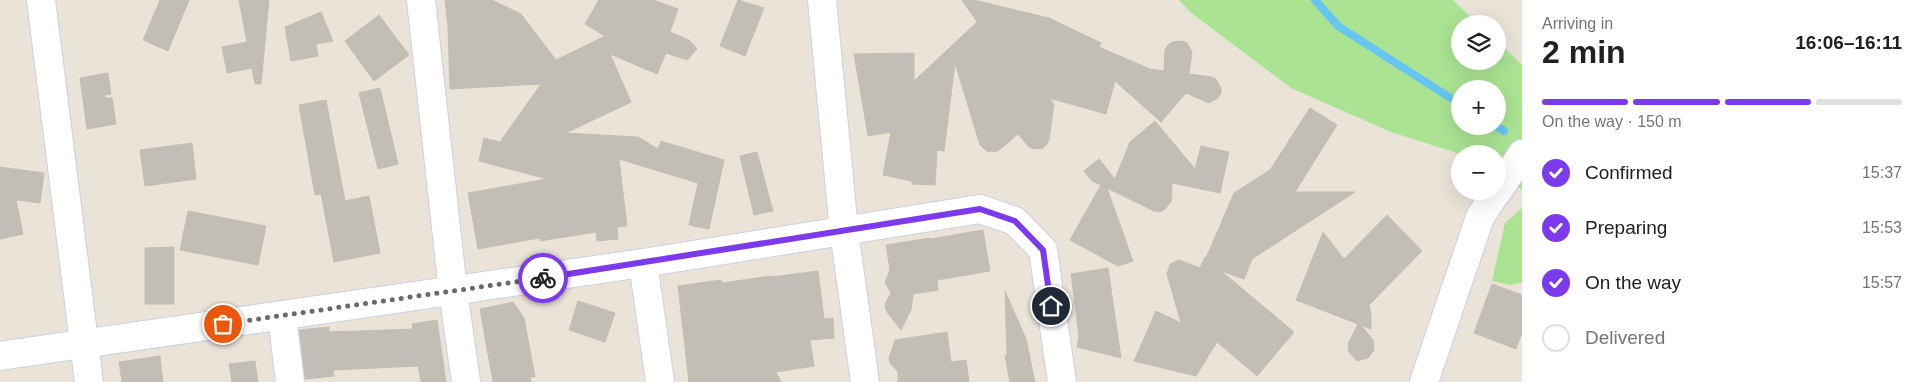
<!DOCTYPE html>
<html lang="en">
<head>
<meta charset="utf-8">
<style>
  :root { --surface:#fff; --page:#f6f6f6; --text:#202124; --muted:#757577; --line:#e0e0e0; --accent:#7c3aed }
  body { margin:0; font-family:Arial,sans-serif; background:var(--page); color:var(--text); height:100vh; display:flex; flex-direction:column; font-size:19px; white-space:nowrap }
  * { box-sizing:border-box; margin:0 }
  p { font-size:16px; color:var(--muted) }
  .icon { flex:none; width:28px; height:28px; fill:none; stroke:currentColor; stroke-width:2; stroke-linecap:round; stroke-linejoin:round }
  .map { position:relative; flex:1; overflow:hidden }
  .drawer { display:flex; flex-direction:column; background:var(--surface); width:400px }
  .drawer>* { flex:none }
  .tools { position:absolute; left:1451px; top:15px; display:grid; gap:10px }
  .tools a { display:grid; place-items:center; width:55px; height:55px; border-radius:50%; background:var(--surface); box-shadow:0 5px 20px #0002; font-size:25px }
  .pin { position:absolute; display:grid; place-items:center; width:42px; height:42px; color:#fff; margin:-21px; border:2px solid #fff; border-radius:50%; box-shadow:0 1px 5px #0007 }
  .courier { position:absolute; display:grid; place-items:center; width:50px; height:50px; margin:-25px; border:4px solid #7c3aed; border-radius:50%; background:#fff; color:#222; box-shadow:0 1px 6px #0007 }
  .head em { font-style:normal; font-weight:800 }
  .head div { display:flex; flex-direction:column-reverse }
  .head { display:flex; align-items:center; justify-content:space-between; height:85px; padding:0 20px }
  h1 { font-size:32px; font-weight:800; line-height:38px }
  .bar { display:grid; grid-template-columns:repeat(4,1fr); gap:8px 5px; align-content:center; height:60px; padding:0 20px }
  .bar i { height:6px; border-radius:4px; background:var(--line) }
  .bar .on { background:var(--accent) }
  .bar p { grid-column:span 4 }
  ol { padding:0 20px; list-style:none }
  li { display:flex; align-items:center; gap:15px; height:55px }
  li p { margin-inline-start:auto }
  li .icon { padding:5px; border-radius:50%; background:var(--accent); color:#fff; stroke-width:4 }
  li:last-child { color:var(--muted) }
  li i { width:28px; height:28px; border:2px solid var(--line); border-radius:50% }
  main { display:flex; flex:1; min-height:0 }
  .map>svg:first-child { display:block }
  .green { fill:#aae392; fill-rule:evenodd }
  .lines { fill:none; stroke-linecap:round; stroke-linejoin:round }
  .stream { stroke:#66c6f1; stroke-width:8 }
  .building { fill:#c2bdb5; stroke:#c5bfb2 }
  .minor-casing { stroke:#cdd0e1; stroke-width:30 }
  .minor { stroke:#fff; stroke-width:28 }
  .done { stroke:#6b6965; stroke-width:5; stroke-dasharray:0 9 }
  .route { stroke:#7c3aed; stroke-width:6 }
</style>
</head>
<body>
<main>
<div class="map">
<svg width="1522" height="382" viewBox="0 0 1522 382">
  <rect width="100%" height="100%" fill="#eae3d8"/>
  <!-- green -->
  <g class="green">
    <path d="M1179,0H1453L1478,24H1460V61H1498V42L1522,65V190L1498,173V154H1460L1391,132L1291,88L1190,12ZM1460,89H1498V126H1460Z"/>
    <path d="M1522,208V282L1510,285L1492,281L1505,223Z"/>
  </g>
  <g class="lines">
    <!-- stream -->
    <g class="stream">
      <path d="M1315,0L1338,26L1460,104"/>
      <path d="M1496,126L1504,131"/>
    </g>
  </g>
  <!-- building -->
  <g class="building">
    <path d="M160,0H189L168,51L143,40Z"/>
    <path d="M239,0H269L261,84H255L252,68L227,73L222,47L247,42Z"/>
    <path d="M445,0H492L521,14L556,60L605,36L585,24L599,0H654L678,9L670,32L689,40L697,49L687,60L666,53L657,74L610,54L631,102L566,133L638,137L658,149L661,141L724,160L709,229L689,225L698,183L619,159L627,226L617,227L618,239L597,241L596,232L540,241V238L478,249L468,193L547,179L479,161L484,138L500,142L541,84L450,89L448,27Z"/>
    <path d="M738,0L764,8L745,56L720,46Z"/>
    <path d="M962,0H974L1049,18L1101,43L1099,47L1150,69L1164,71L1165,50L1168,45L1172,42L1182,41L1187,43L1192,52L1189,74L1212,77L1216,79L1221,88V93L1218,98L1209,103L1186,93L1161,122L1115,81L1106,114L1049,98L1054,104L1049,140L1047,144L1043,148L1033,149L1028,146L1018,134L998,151L988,152L980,145L955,63L944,151L937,150L935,185L912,184V181L883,175L891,132L868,136L854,54L914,53V81L977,22Z"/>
    <path d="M321,12L333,41L316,44L318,56L291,61L285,27Z"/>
    <path d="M379,15L409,55L374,81L345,41Z"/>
    <path d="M108,73L111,94L105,95V98H112L116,124L87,129L80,78Z"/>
    <path d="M380,88L398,164L378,169L359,93Z"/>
    <path d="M326,100L345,201L369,196L380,253L334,262L321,194L315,195L299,105Z"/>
    <path d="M1310,108L1337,125L1295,192H1355L1252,259L1244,279L1221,271L1294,332L1257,376L1217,342L1196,376L1134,361L1156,311L1181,323L1167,274L1170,264L1179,260L1200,268L1205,257L1206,258L1234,193L1270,170Z"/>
    <path d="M1155,121L1195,169L1201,146L1229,152L1220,193L1172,183L1171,202L1164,210L1159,212L1154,211L1107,188L1133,261L1118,266L1070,240L1101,185L1092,181L1084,171L1099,159L1115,179L1130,142Z"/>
    <path d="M192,143L196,179L145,186L140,150Z"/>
    <path d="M757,152L773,211L754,215L740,156Z"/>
    <path d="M0,167L44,173L40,203L16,200L23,234L0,239Z"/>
    <path d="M188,211L266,226L258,265L180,250Z"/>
    <path d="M1387,215L1422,251L1369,305L1371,314V329L1361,325L1373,340L1374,350L1368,358L1357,361L1349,352L1348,347L1349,342L1358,324L1296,300L1323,232L1344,259Z"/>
    <path d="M983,230L990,271L937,280L938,290L913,294L911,310L901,330L887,312L885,307L886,302L891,293L885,282L890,270L886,245L930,238V239Z"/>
    <path d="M174,247V304H145V248Z"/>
    <path d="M1108,268L1121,358L1077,347L1079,336L1071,274Z"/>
    <path d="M818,271L824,319L833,318L834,338L810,340L814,366L776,372L781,382H689L678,286L721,280L722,283L771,276L772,277Z"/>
    <path d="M1492,284L1522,295V333L1516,349L1474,333Z"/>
    <path d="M1005,291L1026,339L1035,382H1010L1005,356L1007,355Z"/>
    <path d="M578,301L615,313L605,342L569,330Z"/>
    <path d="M513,302L524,318L535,377H530L531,382H493L480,309Z"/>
    <path d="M437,320L446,382H421L418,366L333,370L334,376L305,379L299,330L329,327V332L413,329L412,324Z"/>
    <path d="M947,332L951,362L966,360L969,382H898V372L890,363L889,358L895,340Z"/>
    <path d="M160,356L163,382H122L119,362Z"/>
    <path d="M255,361L258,382H232L229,364Z"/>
  </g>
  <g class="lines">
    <!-- minor casing -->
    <g class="minor-casing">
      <g id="minor">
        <path d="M41,0L89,382"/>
        <path d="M421,0L453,291L466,382"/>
        <path d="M822,0L844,231L865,382"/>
        <path d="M1498,191L1522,154"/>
        <path d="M643,263L660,382"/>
        <path d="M282,316L290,382"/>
        <path d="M0,356L643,263L980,209L1015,221L1043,250L1062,382"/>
        <path d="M1424,382L1480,217L1497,191"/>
      </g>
    </g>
    <!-- minor -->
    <use href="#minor" class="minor"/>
  </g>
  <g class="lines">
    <!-- done -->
    <path class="done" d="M223,324L543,278"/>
    <!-- route -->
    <path class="route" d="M543,278L980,209L1015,221L1043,250L1051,306"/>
  </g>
</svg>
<div class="tools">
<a><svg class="icon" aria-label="layers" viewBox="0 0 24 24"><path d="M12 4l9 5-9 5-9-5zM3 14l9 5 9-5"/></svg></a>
<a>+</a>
<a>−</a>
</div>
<div class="pin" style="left:223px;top:324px;background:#ea580c"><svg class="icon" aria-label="bag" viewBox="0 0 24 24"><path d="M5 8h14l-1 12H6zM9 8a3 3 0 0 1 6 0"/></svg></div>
<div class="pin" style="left:1051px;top:306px;background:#1f2937"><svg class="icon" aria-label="home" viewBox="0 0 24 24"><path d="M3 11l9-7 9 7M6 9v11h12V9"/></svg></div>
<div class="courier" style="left:543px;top:278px"><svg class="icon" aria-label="bike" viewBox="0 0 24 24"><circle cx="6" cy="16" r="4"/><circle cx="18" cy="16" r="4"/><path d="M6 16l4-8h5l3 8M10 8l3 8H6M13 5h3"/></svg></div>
</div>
<section class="drawer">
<div class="head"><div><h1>2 min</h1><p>Arriving in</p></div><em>16:06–16:11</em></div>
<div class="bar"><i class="on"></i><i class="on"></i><i class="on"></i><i></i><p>On the way · 150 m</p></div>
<ol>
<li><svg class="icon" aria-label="check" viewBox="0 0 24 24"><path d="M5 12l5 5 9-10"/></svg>Confirmed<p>15:37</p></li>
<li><svg class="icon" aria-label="check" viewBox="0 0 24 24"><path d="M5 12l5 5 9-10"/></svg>Preparing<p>15:53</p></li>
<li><svg class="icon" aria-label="check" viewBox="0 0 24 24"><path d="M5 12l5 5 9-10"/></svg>On the way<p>15:57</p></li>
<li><i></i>Delivered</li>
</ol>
</section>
</main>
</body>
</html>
